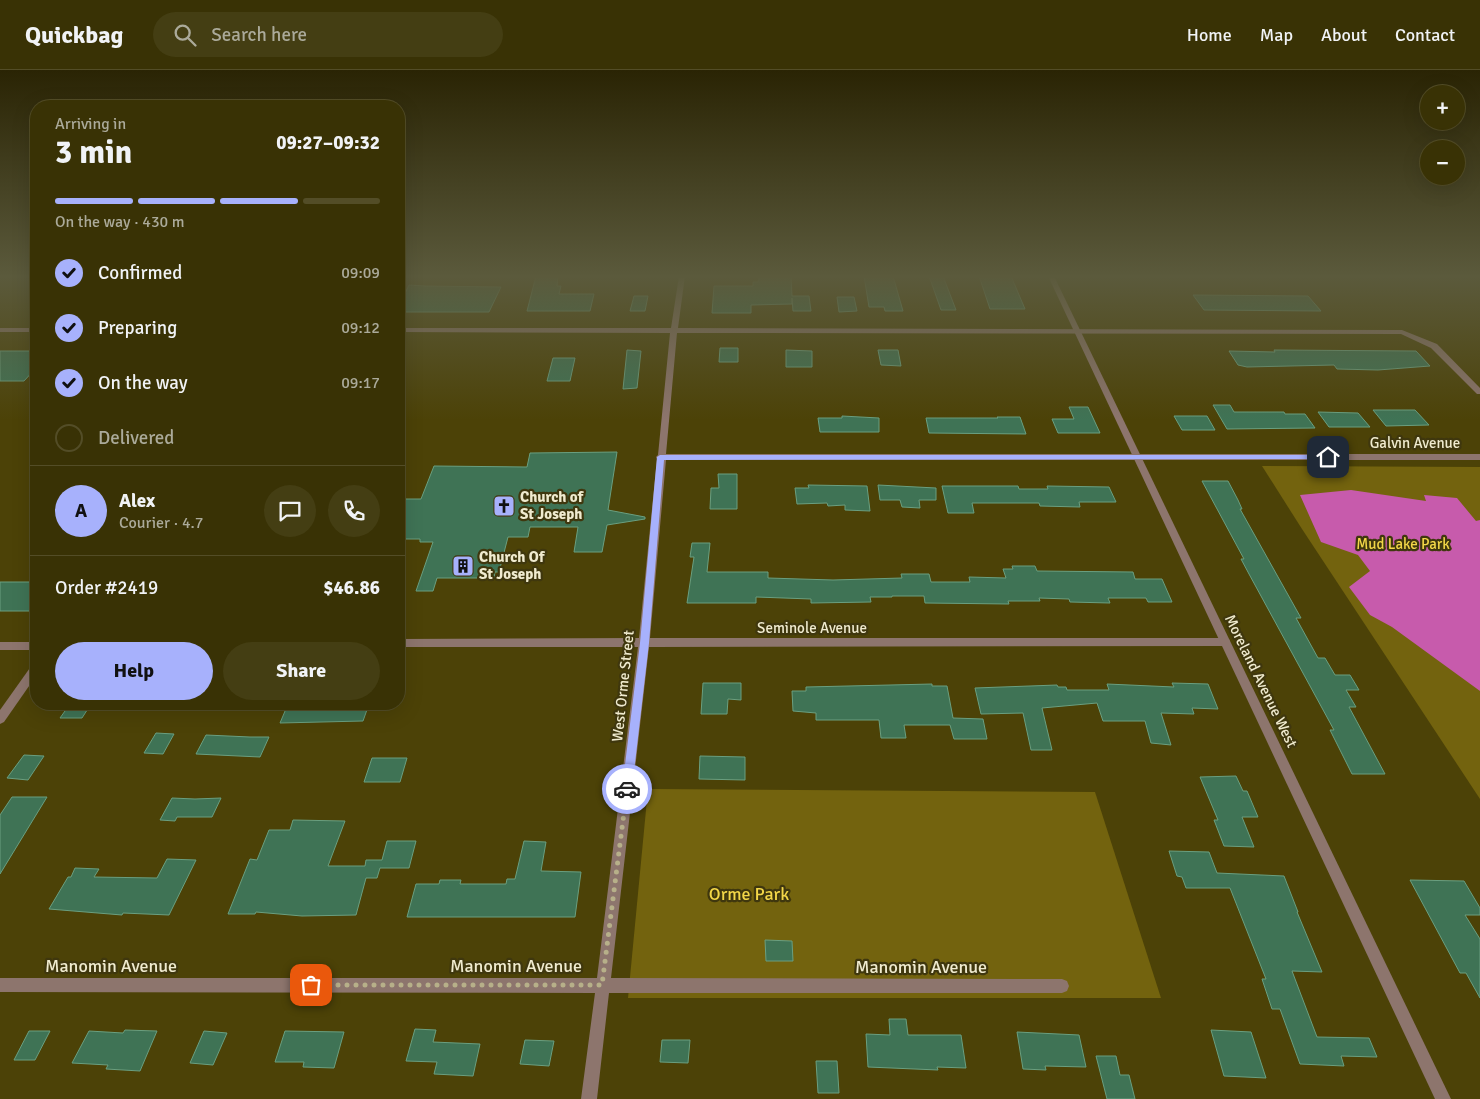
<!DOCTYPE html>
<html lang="en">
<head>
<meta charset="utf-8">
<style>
  :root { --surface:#393205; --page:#443e13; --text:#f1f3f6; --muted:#abaa9a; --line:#534d27; --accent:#a7b1fc }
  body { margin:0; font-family:Signika,sans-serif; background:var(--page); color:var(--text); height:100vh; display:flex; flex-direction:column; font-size:19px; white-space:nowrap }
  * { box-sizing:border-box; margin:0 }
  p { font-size:16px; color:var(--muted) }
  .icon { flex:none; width:28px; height:28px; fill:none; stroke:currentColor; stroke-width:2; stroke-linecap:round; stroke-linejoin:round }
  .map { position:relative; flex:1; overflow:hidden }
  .panel { position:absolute; left:30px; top:30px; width:375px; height:610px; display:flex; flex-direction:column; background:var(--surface); border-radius:20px; box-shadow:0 5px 20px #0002,0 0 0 1px var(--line) }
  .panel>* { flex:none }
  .tools { position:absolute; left:1420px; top:15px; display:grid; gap:10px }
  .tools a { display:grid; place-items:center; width:45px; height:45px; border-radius:50%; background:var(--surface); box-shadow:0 5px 20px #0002,0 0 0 1px var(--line); font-size:25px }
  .pin { position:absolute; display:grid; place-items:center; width:42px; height:42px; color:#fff; margin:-21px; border-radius:10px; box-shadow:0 2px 8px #0006 }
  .courier { position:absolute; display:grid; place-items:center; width:50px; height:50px; margin:-25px; border:4px solid #a7b1fc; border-radius:50%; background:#fff; color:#222; box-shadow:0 1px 6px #0007 }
  .overview em { font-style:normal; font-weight:700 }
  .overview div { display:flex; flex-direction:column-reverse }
  .overview { display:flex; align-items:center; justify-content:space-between; height:85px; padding:0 25px }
  h1 { font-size:32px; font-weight:700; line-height:38px }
  .bar { display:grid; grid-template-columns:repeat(4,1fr); gap:8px 5px; align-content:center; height:60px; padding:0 25px }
  .bar i { height:6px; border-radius:4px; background:var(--line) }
  .bar .on { background:var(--accent) }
  .bar p { grid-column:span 4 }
  .line { display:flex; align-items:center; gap:12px; padding:0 25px; border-top:1px solid var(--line) }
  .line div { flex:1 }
  .round { display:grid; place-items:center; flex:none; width:52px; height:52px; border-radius:26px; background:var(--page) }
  ol { padding:0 25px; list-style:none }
  li { display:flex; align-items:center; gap:15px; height:55px }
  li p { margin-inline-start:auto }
  li .icon { padding:5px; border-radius:50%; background:var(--accent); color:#111; stroke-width:4 }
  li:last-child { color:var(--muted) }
  li i { width:28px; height:28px; border:2px solid var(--line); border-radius:50% }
  .button { display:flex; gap:10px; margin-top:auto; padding:10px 25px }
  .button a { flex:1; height:58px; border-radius:30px; background:var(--accent); color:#111; font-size:20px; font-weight:700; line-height:58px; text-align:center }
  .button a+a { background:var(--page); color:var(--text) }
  header { display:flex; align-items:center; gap:30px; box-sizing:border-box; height:70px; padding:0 25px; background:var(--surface); border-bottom:1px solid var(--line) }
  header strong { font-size:24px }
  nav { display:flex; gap:28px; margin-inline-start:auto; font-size:18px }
  .search { width:350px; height:45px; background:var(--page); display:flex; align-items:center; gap:12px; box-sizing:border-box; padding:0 18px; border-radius:28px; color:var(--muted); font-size:19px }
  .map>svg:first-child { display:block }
  .green { fill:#73630e }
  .water { fill:#c75bac }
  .building { fill:#3f7355; stroke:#6a9f80 }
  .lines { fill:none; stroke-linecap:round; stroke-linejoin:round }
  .minor { fill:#8d756d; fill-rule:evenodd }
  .tertiary { fill:#8d756d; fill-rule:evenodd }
  .route { fill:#a7b1fc }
  .done { stroke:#b7b089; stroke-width:5; stroke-dasharray:0 9 }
  .labels { text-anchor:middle; stroke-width:4.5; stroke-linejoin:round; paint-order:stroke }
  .street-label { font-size:15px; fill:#f0ebcf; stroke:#3f370e }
  .poi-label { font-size:15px; font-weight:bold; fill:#f0ebcf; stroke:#3f370e; text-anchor:start }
  .park-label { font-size:15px; fill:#f3d748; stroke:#3f370e }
  .near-park-label { font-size:18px; fill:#f3d748; stroke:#3f370e }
  .near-street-label { font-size:18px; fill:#f0ebcf; stroke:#3f370e }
</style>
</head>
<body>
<header>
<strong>Quickbag</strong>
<div class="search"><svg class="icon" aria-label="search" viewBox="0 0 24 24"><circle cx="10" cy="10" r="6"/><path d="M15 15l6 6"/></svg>Search here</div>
<nav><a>Home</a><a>Map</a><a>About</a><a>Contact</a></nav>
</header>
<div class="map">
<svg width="1480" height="1029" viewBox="0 0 1480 1029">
  <rect width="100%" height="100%" fill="#4c4207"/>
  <!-- green -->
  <g class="green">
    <path d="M1262,396L1480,397V729L1302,459Z"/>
    <path d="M648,719L1095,722L1161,928H628Z"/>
  </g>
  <!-- water -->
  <path class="water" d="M1351,420L1426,431L1424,425L1457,428L1476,451L1480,450V621L1392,557L1370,545L1349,517L1370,501L1358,485L1321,472L1300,425Z"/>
  <!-- building -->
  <g class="building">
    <path d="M536,206H558L557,216H561L559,224H594L590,241H527Z"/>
    <path d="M760,206H791L792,226H809L811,241H793L792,228V234L751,235V243H712L714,216H753V212H758Z"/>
    <path d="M864,206H893L903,241H885L884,237H869Z"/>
    <path d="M929,206H943L956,240H941Z"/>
    <path d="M979,206H1011L1025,239H990Z"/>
    <path d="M409,215L425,216L501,217L489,242H399V236Z"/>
    <path d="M1193,225L1308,226L1321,241L1204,240Z"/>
    <path d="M634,226H648L645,241H630Z"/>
    <path d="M837,227H854L857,241L839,242Z"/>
    <path d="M720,278H738V292H719Z"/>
    <path d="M627,280L641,281L637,318L623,319Z"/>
    <path d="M786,280L812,281V297H786Z"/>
    <path d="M878,280H898L901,296L881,295Z"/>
    <path d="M1274,280L1416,281L1430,296L1378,300L1337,299L1334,295L1247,297L1238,295L1229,281L1275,282Z"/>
    <path d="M0,281H36V298L24,311H0Z"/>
    <path d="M553,288H575L570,311H547Z"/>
    <path d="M1213,335H1230L1234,342H1284L1285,344H1305L1315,358L1227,359Z"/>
    <path d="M1069,337H1088L1100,363H1058L1052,349H1074Z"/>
    <path d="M1373,340H1415L1429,355L1386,356Z"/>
    <path d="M1318,342L1358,343L1370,357H1329Z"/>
    <path d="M842,346L879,348V362H820L818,348H842Z"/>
    <path d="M1174,346H1207L1215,360H1182Z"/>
    <path d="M997,347H1020L1026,364L929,363L926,348H998Z"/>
    <path d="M617,382L608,440L645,447V449L607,455L602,482H574L578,457H530L528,467H508L499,502H495L494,508H437L433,521H416L433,472H420V469H399V429H421L434,396L527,397L530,383Z"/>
    <path d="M718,404H737V439H710L711,418H719Z"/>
    <path d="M1202,411H1228L1238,430L1242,439H1240L1301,548H1296L1318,588H1325L1335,605H1350L1359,620H1346L1356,637H1349L1385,704H1352L1330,660H1334L1249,504L1241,489H1244Z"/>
    <path d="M808,415L867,416L870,441L845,440V435L828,436L827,433L797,434L795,418H809Z"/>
    <path d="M878,415L936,418V430H919L920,438L902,437L900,430H880Z"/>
    <path d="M942,416H1018L1019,419H1048L1047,416L1109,417L1116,432H1079L1080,437L1040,436L1039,433H972L974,443H948Z"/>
    <path d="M692,473H710L707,502H768V508L833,510L902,508L901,504H929L931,512H970L969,507L1006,508L1003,499H1013L1012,496H1035L1037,501L1133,502L1135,509H1162L1172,532H1148L1146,528H1108L1110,533L1070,532L1069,529L1039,528L1040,531H1008L1009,534L925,533L924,526H892V527H870L871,532L811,533V529L756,527V533H687L694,487H690Z"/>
    <path d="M0,512H36V535L32,541H0Z"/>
    <path d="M703,613H741V630L728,629L727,644H701Z"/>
    <path d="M1172,613L1208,614L1218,639L1192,638L1194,644L1161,643L1171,675L1151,673L1145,651H1103L1097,633L1042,638L1052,680H1031L1023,643L981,644L975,618L1057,615L1058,617H1066L1067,620H1109L1107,614L1174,617Z"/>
    <path d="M932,614V616H947L953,648L983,649L987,669H954L950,655H904L906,668H881L879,650H816V643L793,641L792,621H806V617Z"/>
    <path d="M70,634H91L82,648H60Z"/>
    <path d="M288,634H369L363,651L280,653Z"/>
    <path d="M156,663L174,664L163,684L144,683Z"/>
    <path d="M206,665L250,667H269L260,687L196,684Z"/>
    <path d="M24,685L44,686L28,710L7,708Z"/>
    <path d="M700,686L745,687V710L699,709Z"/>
    <path d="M372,688H407L400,712H364Z"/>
    <path d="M1236,706L1243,721H1247L1258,747H1242L1254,777L1224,776L1214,750H1218L1200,707Z"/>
    <path d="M12,727H47L0,804V745Z"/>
    <path d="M172,728L195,729L221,728L212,747H177L175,751L160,750Z"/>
    <path d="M293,750L345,751L328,796H365L366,790H382L387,771H416L409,798H380L377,808H366L356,845L302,846L256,842L255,844H228L250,789L257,790L269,760H290Z"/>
    <path d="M524,771L546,772L541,801L581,802L575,847H407L416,814H439L440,810H461L460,814H506L507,809H515Z"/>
    <path d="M1169,781L1209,782L1217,803L1284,806L1298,842H1297L1322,902L1292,901L1317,967L1369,968L1377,987L1341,986L1344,996L1300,994L1280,939H1272L1262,909H1266L1230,818H1186L1182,807L1177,806Z"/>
    <path d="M167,789L196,790L169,845L123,843L122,845L49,839L68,807H71L75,798L99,799L94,807L157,808Z"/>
    <path d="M1410,810L1464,811L1480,838V845H1465L1480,869V928L1466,903H1460Z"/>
    <path d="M765,870L792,871L793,891H766Z"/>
    <path d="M889,949H906L908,965H961L966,998L937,997L938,1000L868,997L866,964L890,965Z"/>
    <path d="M415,959L436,960L433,972L480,974L473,1006L434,1004L437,992L406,991Z"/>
    <path d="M125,960L157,961L140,1001L106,999L108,995L72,993L89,961L123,963Z"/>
    <path d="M1211,960L1251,962L1266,1008L1224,1006Z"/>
    <path d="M29,961H50L35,990H14Z"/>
    <path d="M204,961L227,963L213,995L190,993Z"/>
    <path d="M285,961L344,962L334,998L303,997L304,992H275Z"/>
    <path d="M1017,962L1079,965L1086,997L1045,996L1046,1000L1023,999Z"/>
    <path d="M525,970L554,971L549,996L520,994Z"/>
    <path d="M662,970H690L688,993L660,992Z"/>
    <path d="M1096,986H1116L1120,1005H1129L1135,1029H1107Z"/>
    <path d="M816,991H837L839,1023H818Z"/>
  </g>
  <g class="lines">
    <!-- minor -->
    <g class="minor">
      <path d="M679,206H685L678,258L1402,260L1437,274L1480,318V324H1477L1431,278L1401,264L677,263L666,384H1480V390H666L650,568H1225L1229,569L1230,572L1229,575L1225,576L649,577L611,908L1062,909L1067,911L1069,916L1067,921L1062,923H609L597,1029H581L595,923L0,922V908H597L638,577H399V569L639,568L657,389L656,387L658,385L670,263L399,262V258H671Z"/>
      <rect x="0" y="258" width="36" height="4"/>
      <rect x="0" y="572" width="36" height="8"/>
    </g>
    <!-- tertiary -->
    <g class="tertiary">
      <path d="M1048,206H1054L1451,1029H1435Z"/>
      <path d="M36,594V606L4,652L0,654V640L32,595Z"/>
    </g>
  </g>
  <!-- sky -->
  <linearGradient id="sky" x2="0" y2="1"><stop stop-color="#2a2404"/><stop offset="0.59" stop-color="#5b5a3c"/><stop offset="1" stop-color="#5b5a3c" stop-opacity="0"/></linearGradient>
  <rect width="1480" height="350" fill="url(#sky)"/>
  <!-- route -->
  <path class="route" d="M660,385H1328L1331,387L1328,389L664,390L649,573L632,719L627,724L622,719L640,573L657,387Z"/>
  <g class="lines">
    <!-- done -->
    <path class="done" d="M311,915H602L627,719"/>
  </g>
  <!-- icons -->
  <defs>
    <g id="church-square" transform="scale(1.125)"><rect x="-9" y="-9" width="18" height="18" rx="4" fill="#a7b1fc" stroke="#3f370e"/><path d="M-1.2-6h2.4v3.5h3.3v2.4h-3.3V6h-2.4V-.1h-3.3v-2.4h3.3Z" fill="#111"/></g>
    <g id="building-square" transform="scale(1.125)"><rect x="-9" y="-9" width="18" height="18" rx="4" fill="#a7b1fc" stroke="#3f370e"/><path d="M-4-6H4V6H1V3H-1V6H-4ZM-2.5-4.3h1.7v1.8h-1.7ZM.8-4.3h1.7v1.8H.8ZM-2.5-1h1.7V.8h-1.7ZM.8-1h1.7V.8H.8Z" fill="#111"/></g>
  </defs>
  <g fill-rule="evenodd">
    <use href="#church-square" x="504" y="436"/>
    <use href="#building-square" x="463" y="496"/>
  </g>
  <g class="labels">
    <!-- street labels -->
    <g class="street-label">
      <text x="1415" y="378">Galvin Avenue</text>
      <text x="812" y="563">Seminole Avenue</text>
      <text transform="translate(1261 611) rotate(64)" y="5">Moreland Avenue West</text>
      <text transform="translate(623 616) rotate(-84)" y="5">West Orme Street</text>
    </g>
    <!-- poi labels -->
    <g class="poi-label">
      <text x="520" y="432">Church of<tspan x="520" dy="17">St Joseph</tspan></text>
      <text x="479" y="492">Church Of<tspan x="479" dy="17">St Joseph</tspan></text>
    </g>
    <!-- park labels -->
    <g class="park-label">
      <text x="1403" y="479">Mud Lake Park</text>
    </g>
    <!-- near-park labels -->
    <g class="near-park-label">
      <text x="749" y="830">Orme Park</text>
    </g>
    <!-- near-street labels -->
    <g class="near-street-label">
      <text x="111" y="902">Manomin Avenue</text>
      <text x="516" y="902">Manomin Avenue</text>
      <text x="921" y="903">Manomin Avenue</text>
    </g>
  </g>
</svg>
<div class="tools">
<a>+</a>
<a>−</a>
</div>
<div class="pin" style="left:311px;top:915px;background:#ea580c"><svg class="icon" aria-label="bag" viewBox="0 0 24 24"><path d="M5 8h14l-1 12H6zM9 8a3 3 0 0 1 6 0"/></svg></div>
<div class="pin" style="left:1328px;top:387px;background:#1f2937"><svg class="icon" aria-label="home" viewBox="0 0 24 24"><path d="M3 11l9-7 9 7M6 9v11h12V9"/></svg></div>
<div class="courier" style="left:627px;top:719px"><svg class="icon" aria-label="car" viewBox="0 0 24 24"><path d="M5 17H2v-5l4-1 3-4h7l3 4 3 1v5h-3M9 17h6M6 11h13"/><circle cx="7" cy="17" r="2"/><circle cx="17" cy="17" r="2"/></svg></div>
<section class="panel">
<div class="overview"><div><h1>3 min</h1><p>Arriving in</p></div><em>09:27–09:32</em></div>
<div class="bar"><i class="on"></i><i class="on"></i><i class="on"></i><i></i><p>On the way · 430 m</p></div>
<ol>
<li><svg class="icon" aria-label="check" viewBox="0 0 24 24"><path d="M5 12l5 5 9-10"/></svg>Confirmed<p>09:09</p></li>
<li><svg class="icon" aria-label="check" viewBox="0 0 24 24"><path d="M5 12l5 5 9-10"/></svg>Preparing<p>09:12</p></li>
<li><svg class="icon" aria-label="check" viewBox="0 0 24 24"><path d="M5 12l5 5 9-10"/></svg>On the way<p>09:17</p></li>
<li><i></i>Delivered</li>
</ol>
<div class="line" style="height:90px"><b class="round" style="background:var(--accent);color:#111">A</b><div><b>Alex</b><p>Courier · 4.7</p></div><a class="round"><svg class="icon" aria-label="chat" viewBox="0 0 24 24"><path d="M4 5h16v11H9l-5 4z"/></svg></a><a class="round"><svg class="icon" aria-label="phone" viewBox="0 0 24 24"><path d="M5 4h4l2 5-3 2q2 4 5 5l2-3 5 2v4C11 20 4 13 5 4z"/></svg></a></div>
<div class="line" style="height:65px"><div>Order #2419</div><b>$46.86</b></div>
<div class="button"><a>Help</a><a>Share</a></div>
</section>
</div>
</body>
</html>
